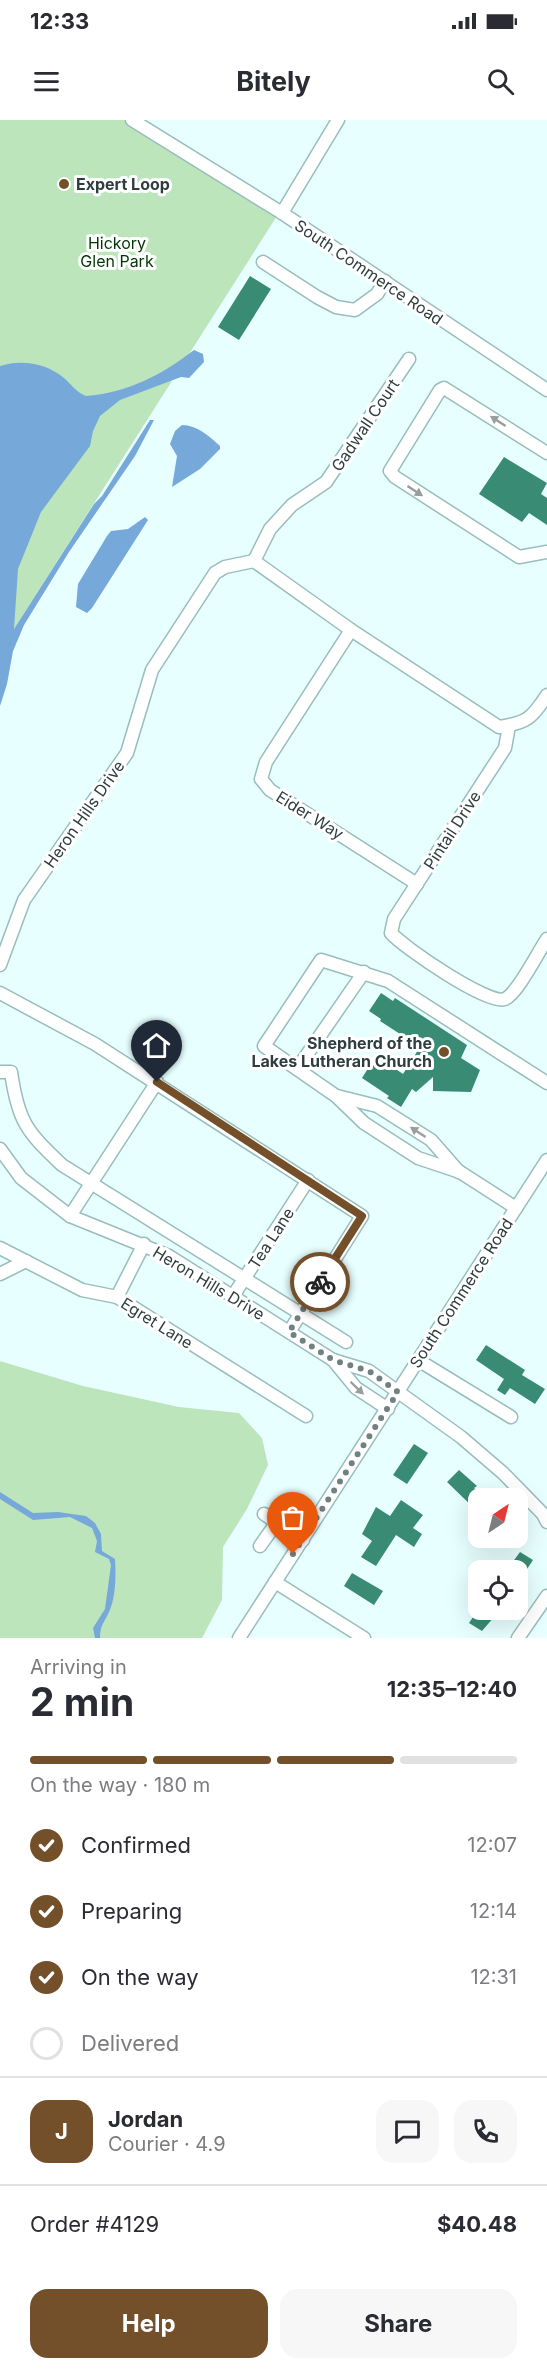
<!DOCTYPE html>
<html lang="en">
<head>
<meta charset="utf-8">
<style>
  :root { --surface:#fff; --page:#f7f7f7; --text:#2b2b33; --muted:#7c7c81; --line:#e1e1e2; --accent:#74502a }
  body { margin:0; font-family:Inter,sans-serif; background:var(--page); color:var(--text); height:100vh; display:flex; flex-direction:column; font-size:22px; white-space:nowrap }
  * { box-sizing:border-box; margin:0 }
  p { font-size:20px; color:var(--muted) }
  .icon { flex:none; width:33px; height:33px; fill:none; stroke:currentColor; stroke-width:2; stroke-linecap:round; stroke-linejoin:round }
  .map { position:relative; height:1518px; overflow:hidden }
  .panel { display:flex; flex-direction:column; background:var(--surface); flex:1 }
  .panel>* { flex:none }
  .needle { width:39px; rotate:35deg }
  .tools { position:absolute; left:468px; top:1368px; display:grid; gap:12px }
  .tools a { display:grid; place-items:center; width:60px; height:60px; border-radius:12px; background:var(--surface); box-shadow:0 6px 24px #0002; font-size:30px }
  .pin { position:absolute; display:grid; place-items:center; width:51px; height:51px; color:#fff; margin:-62px -26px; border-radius:50% 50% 50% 0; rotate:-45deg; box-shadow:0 0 6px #0007 }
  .pin .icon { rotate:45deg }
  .courier { position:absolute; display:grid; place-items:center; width:60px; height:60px; margin:-30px; border:4px solid #74502a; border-radius:50%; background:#fff; color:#222; box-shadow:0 2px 8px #0007 }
  .head em { font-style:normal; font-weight:700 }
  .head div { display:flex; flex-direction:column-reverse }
  .head { display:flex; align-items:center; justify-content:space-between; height:102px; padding:0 30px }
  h1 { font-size:39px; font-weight:700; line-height:45px }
  .bar { display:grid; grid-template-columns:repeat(4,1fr); gap:9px 6px; align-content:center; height:72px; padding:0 30px }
  .bar i { height:8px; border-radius:4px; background:var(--line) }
  .bar .active { background:var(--accent) }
  .bar p { grid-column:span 4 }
  .line { display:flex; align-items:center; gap:15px; padding:0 30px; border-top:2px solid var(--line) }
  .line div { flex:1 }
  .round { display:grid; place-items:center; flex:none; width:63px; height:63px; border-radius:18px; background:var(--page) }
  ol { padding:0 30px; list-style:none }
  li { display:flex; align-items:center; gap:18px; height:66px }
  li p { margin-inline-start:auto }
  li .icon { padding:6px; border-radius:50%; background:var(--accent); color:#fff; stroke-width:4 }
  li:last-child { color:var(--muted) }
  li i { width:33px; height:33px; border:3px solid var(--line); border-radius:50% }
  .action { display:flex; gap:12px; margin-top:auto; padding:12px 30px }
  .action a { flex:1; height:69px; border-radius:18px; background:var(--accent); color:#fff; font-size:24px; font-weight:700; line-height:69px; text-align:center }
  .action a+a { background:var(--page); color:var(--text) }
  .status { display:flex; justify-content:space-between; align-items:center; height:42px; padding:0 30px; background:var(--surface); direction:ltr }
  .status svg { height:16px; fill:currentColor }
  header { display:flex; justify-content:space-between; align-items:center; height:78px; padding:0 30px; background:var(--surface); font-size:27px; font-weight:700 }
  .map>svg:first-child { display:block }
  .green { fill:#bde5bc }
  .water { fill:#76a8da }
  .building { fill:#398c73 }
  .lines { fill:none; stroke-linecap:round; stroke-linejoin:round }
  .minor-casing { stroke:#98bdbd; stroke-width:15 }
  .minor { stroke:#fff; stroke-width:12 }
  .oneway { fill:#969e9e }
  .done { stroke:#6f8181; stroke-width:6; stroke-dasharray:0 10.8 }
  .route { stroke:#74502a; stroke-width:8 }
  .poi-dot { fill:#74502a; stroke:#fff; stroke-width:2 }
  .labels { text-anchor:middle; stroke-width:6; stroke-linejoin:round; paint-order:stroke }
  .poi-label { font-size:16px; font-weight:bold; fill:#2e3d3d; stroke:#fff; text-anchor:start }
  .park-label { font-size:16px; fill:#003705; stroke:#fff }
  .street-label { font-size:16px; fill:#2e3d3d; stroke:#fff }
</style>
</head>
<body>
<div class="status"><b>12:33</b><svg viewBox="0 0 49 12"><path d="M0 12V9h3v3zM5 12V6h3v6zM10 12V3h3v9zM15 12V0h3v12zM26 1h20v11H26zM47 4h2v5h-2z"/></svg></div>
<header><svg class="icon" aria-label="menu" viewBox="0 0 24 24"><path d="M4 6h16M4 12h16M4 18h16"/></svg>Bitely<svg class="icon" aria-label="search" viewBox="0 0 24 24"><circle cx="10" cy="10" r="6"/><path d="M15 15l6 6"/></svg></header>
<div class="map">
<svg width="547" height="1518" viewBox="0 0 547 1518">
  <rect width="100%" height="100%" fill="#e8ffff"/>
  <!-- green -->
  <g class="green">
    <path d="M0,0H124L277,96L0,531Z"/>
    <path d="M0,1241L83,1266L179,1287L239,1293L262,1318L268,1345L247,1389L223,1427L222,1480L202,1518H0Z"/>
  </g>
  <!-- water -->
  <g class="water">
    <path d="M194,230L203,234L204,242L189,258L181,257L120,280L100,296L93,311L90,326L41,392L18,449L14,509L94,384L102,376L150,300H154L135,336L69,432L24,505L13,531L7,564L0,586V246C21,239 47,243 64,258C71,264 77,273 86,276C127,273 162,255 194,230Z"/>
    <path d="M182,305C197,305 209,316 220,326V329L200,349L172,367L177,336L170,324L175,311Z"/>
    <path d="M145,397L148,400L92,488L87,493L76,487L78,464L107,416L111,411L128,409Z"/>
    <path d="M0,1372L33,1393L58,1392L86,1396L95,1403L101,1414L102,1431L115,1439C116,1455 116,1477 109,1492C104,1503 100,1505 100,1518H95L93,1508L105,1489L111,1445L109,1439L95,1432L97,1421L92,1408L70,1397L33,1400L0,1379Z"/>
  </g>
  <!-- building -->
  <g class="building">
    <path d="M250,156L271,169L239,220L218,207Z"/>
    <path d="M504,337L547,363L541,374L547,378V405L529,393L522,402L479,374Z"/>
    <path d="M381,873L393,881L395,878L467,925L461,938L480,950L471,972L433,971V957L416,972L412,969L401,987L387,978L389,976L362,958L376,936L403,954L420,927L380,901L381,899L369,891Z"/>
    <path d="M486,1225L525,1250L522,1255L545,1269L535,1284L510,1268L505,1275L497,1270L504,1259L476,1240Z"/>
    <path d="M414,1324L428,1333L407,1364L393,1355Z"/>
    <path d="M459,1350L477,1366L474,1368L483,1376L478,1378V1392L447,1362Z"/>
    <path d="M401,1380L423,1395L413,1408L422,1414L414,1427L396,1415L376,1446L361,1437L372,1421L362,1414L376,1387L390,1396Z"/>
    <path d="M520,1432L533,1440L518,1463V1450H507Z"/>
    <path d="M352,1453L383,1471L374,1485L344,1466Z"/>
    <path d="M478,1490H500L482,1511L469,1503Z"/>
  </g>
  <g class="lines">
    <!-- minor casing -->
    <g class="minor-casing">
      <g id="minor">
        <path d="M132,0L282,93L547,270"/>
        <path d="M282,93L338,0"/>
        <path d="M263,142L317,177L336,187L355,190L377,174L385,161"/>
        <path d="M409,239L326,362L292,385L270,409L254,441L351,510L499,607C527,603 532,598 547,575"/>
        <path d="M547,333L444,268L440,270L390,351L395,357L519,437L547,432"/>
        <path d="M351,510L266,642L261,659L270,670L417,764"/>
        <path d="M509,606L505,628L394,799L391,813C403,827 489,886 505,879C518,873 538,832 547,819"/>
        <path d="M0,845L24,780L127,633L152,550L215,453L225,447L254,441"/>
        <path d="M0,873L95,924L362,1096L289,1212"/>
        <path d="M297,949L364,852"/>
        <path d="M0,952H11C18,1001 26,1011 62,1045L346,1222"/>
        <path d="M337,976L377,986L431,1020L459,1052"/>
        <path d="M0,1029L21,1058L70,1096L169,1136L333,1240L369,1251L461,1317L503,1353L543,1394L547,1402"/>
        <path d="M516,1088L460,1052L418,1038L364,1003L336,976L264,926L321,840L388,861L547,963"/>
        <path d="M70,1096L157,962"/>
        <path d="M0,1128L82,1170L117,1177L306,1296"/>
        <path d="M0,1154L26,1141"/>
        <path d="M233,1176L308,1060"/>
        <path d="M117,1177L144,1124"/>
        <path d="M333,1240L356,1268L388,1289"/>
        <path d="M418,1240L511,1297"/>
        <path d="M264,1394L303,1420"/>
        <path d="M260,1426L277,1402"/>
        <path d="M275,1462L364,1518"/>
        <path d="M239,1518L547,1040"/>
        <path d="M518,1518L547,1476"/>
      </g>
    </g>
    <!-- minor -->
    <use href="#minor" class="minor"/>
  </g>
  <!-- one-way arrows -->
  <defs><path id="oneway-solid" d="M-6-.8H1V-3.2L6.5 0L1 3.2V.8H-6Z" transform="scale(1.5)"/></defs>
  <g class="oneway">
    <use href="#oneway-solid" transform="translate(498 301) rotate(-147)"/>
    <use href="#oneway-solid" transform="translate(415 371) rotate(33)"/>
    <use href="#oneway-solid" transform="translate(418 1012) rotate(-147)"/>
    <use href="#oneway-solid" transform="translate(357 1268) rotate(44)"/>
  </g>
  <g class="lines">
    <!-- done -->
    <path class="done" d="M293,1434L398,1272L369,1251L333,1240L289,1212L320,1162"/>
    <!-- route -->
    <path class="route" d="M157,962L362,1096L320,1162"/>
  </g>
  <!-- markers -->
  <g class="poi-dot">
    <circle cx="64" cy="64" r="6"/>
    <circle cx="444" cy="932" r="6"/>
  </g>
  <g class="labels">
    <!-- poi labels -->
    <g class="poi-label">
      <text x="76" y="70">Expert Loop</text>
      <text x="432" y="929" text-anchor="end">Shepherd of the<tspan x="432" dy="18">Lakes Lutheran Church</tspan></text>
    </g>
    <!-- park labels -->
    <g class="park-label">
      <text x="117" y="129">Hickory<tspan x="117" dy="18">Glen Park</tspan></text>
    </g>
    <!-- street labels -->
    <g class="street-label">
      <text transform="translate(369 152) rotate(34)" y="6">South Commerce Road</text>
      <text transform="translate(365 305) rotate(-56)" y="6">Gadwall Court</text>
      <text transform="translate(84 694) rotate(-55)" y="6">Heron Hills Drive</text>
      <text transform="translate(310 695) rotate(32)" y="6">Eider Way</text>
      <text transform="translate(452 710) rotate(-57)" y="6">Pintail Drive</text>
      <text transform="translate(271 1118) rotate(-57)" y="6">Tea Lane</text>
      <text transform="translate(209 1163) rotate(31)" y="6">Heron Hills Drive</text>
      <text transform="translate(461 1173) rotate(-57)" y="6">South Commerce Road</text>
      <text transform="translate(157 1203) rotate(32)" y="6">Egret Lane</text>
    </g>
  </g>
</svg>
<div class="tools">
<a><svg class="needle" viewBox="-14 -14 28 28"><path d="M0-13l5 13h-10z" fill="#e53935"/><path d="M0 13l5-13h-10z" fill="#7c7c81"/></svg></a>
<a><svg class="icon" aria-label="locate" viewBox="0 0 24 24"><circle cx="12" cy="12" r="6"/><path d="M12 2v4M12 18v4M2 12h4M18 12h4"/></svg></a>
</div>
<div class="pin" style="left:293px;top:1434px;background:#ea580c"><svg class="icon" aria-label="bag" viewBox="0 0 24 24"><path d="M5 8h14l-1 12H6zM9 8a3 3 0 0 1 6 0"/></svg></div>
<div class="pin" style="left:157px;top:962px;background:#1f2937"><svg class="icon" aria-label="home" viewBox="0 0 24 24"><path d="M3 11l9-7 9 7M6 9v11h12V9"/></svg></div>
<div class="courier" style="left:320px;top:1162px"><svg class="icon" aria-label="bike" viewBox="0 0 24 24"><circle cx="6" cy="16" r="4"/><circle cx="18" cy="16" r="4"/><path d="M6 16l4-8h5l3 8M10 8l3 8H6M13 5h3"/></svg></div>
</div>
<section class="panel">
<div class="head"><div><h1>2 min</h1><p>Arriving in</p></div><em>12:35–12:40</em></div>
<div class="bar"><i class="active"></i><i class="active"></i><i class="active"></i><i></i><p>On the way · 180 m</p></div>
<ol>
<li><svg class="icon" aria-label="check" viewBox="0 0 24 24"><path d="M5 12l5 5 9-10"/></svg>Confirmed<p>12:07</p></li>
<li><svg class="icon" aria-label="check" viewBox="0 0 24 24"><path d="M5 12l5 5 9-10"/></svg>Preparing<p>12:14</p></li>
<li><svg class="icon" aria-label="check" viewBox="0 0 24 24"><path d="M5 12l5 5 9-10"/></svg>On the way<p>12:31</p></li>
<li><i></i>Delivered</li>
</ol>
<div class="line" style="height:108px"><b class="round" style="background:var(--accent);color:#fff">J</b><div><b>Jordan</b><p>Courier · 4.9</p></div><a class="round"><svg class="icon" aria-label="chat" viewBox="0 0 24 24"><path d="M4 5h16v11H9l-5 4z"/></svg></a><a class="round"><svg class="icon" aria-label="phone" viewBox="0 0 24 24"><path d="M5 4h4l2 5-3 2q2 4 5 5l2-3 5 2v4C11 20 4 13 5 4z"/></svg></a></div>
<div class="line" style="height:78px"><div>Order #4129</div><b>$40.48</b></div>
<div class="action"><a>Help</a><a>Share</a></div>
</section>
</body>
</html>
